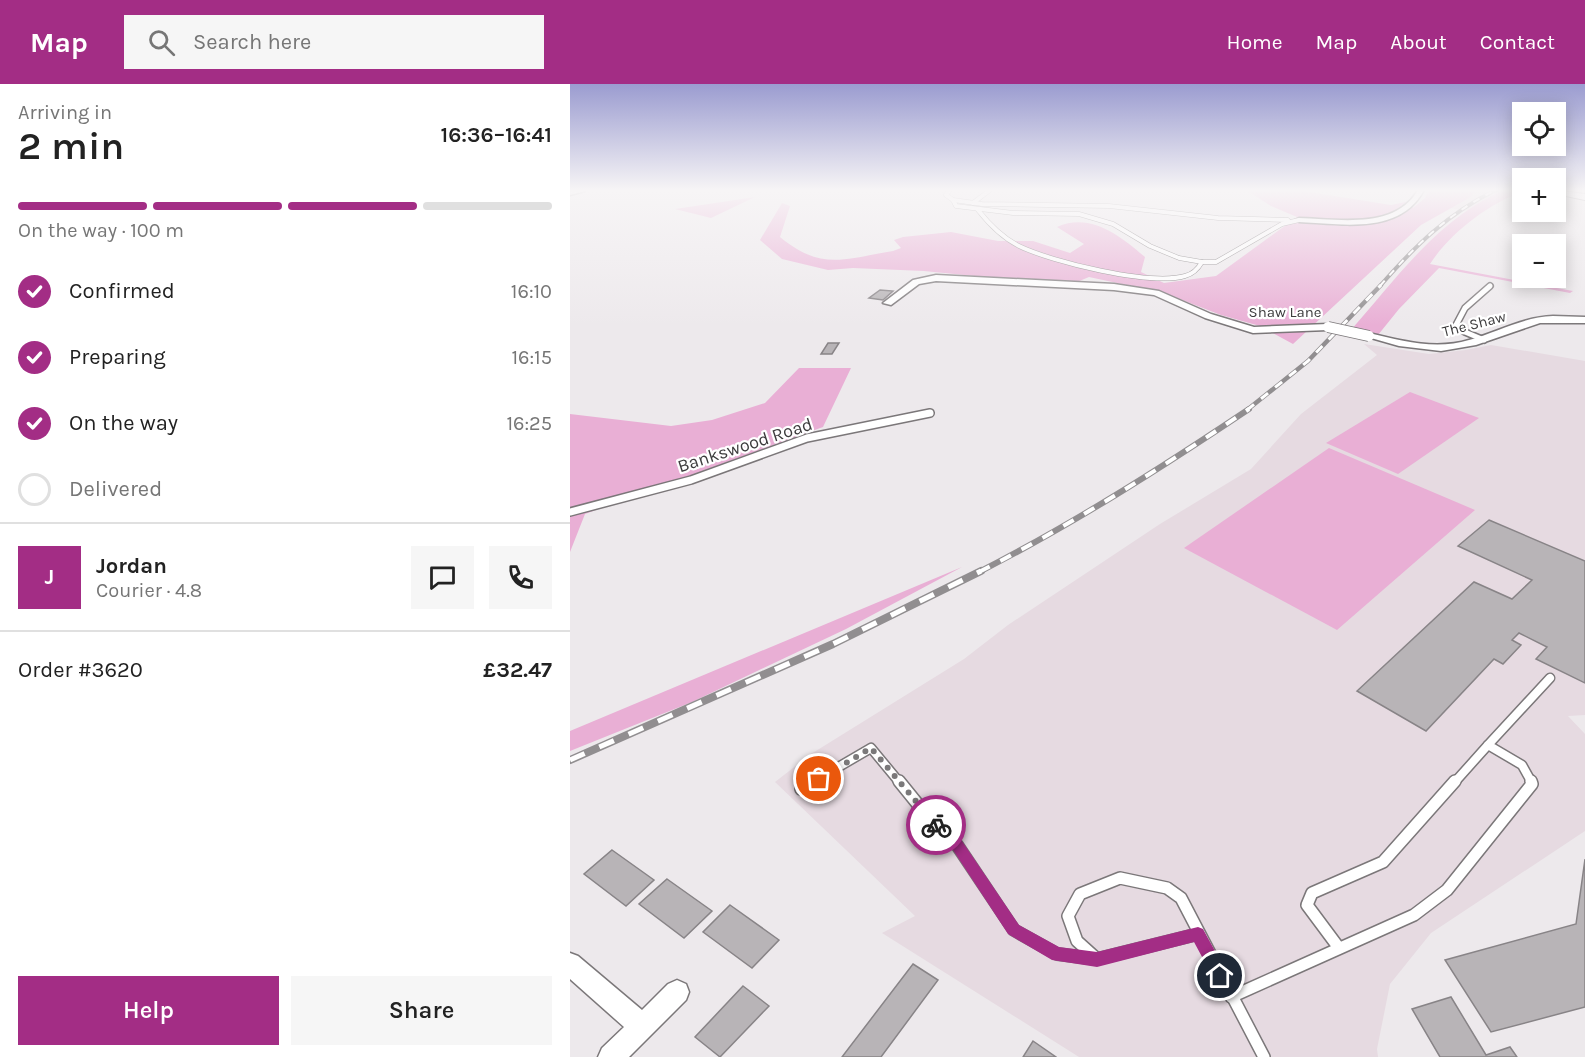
<!DOCTYPE html>
<html lang="en">
<head>
<meta charset="utf-8">
<style>
  :root { --surface:#fff; --page:#f6f6f6; --text:#222; --muted:#767676; --line:#e0e0e0; --accent:#a32d85 }
  body { margin:0; font-family:Karla,sans-serif; background:var(--page); color:var(--text); height:100vh; display:flex; flex-direction:column; font-size:22px; white-space:nowrap }
  * { box-sizing:border-box; margin:0 }
  p { font-size:20px; color:var(--muted) }
  .icon { flex:none; width:33px; height:33px; fill:none; stroke:currentColor; stroke-width:2; stroke-linecap:round; stroke-linejoin:round }
  .map { position:relative; flex:1; overflow:hidden }
  .drawer { display:flex; flex-direction:column; background:var(--surface); width:570px }
  .drawer>* { flex:none }
  .tools { position:absolute; left:942px; top:18px; display:grid; gap:12px }
  .tools a { display:grid; place-items:center; width:54px; height:54px; border-radius:0px; background:var(--surface); box-shadow:0 3px 15px #0003; font-size:30px }
  .pin { position:absolute; display:grid; place-items:center; width:51px; height:51px; color:#fff; margin:-26px; border:3px solid #fff; border-radius:50%; box-shadow:0 2px 6px #0007 }
  .courier { position:absolute; display:grid; place-items:center; width:60px; height:60px; margin:-30px; border:4px solid #a32d85; border-radius:50%; background:#fff; color:#222; box-shadow:0 2px 8px #0007 }
  .summary em { font-style:normal; font-weight:600 }
  .summary div { display:flex; flex-direction:column-reverse }
  .summary { display:flex; align-items:center; justify-content:space-between; height:102px; padding:0 18px }
  h1 { font-size:39px; font-weight:600; line-height:45px }
  .bar { display:grid; grid-template-columns:repeat(4,1fr); gap:9px 6px; align-content:center; height:72px; padding:0 18px }
  .bar i { height:8px; border-radius:4px; background:var(--line) }
  .bar .selected { background:var(--accent) }
  .bar p { grid-column:span 4 }
  .line { display:flex; align-items:center; gap:15px; padding:0 18px; border-top:2px solid var(--line) }
  .line div { flex:1 }
  .round { display:grid; place-items:center; flex:none; width:63px; height:63px; border-radius:0px; background:var(--page) }
  ol { padding:0 18px; list-style:none }
  li { display:flex; align-items:center; gap:18px; height:66px }
  li p { margin-inline-start:auto }
  li .icon { padding:6px; border-radius:50%; background:var(--accent); color:#fff; stroke-width:4 }
  li:last-child { color:var(--muted) }
  li i { width:33px; height:33px; border:3px solid var(--line); border-radius:50% }
  .cta { display:flex; gap:12px; margin-top:auto; padding:12px 18px }
  .cta a { flex:1; height:69px; border-radius:0px; background:var(--accent); color:#fff; font-size:24px; font-weight:600; line-height:69px; text-align:center }
  .cta a+a { background:var(--page); color:var(--text) }
  header { display:flex; align-items:center; gap:36px; box-sizing:border-box; height:84px; padding:0 30px; background:var(--accent); color:#fff }
  header strong { font-size:28px }
  nav { display:flex; gap:33px; margin-inline-start:auto; font-size:21px }
  .search { width:420px; height:54px; background:var(--page); display:flex; align-items:center; gap:15px; box-sizing:border-box; padding:0 21px; border-radius:0px; color:var(--muted); font-size:22px }
  main { display:flex; flex:1; min-height:0 }
  .map>svg:first-child { display:block }
  .built { fill:#e6dae1 }
  .green { fill:#e9afd5 }
  .building { fill:#b8b4b7; stroke:#888487; stroke-width:1.5 }
  .lines { fill:none; stroke-linecap:round; stroke-linejoin:round }
  .service-far4-casing { stroke:#7b7779; stroke-width:5 }
  .service-far3-casing { stroke:#7b7779; stroke-width:8 }
  .service-far2-casing { stroke:#7b7779; stroke-width:10 }
  .service-far1-casing { stroke:#7b7779; stroke-width:11 }
  .service-casing { stroke:#7b7779; stroke-width:14 }
  .minor-casing { stroke:#7b7779; stroke-width:3 }
  .tertiary-casing { stroke:#7b7779; stroke-width:2 }
  .service-far4 { stroke:#fff; stroke-width:4 }
  .service-far3 { stroke:#fff; stroke-width:5 }
  .service-far2 { stroke:#fff; stroke-width:7 }
  .service-far1 { stroke:#fff; stroke-width:8 }
  .service { stroke:#fff; stroke-width:11 }
  .minor { fill:#fff; fill-rule:evenodd }
  .tertiary { fill:#fff; fill-rule:evenodd }
  .rail-far3-casing { stroke:#918e90; stroke-width:4 }
  .rail-far2-casing { stroke:#918e90; stroke-width:4.5 }
  .rail-far1-casing { stroke:#918e90; stroke-width:6 }
  .rail-casing { stroke:#918e90; stroke-width:8 }
  .rail-far3 { stroke:#fff; stroke-width:2; stroke-dasharray:7; stroke-linecap:butt }
  .rail-far2 { stroke:#fff; stroke-width:3; stroke-dasharray:9; stroke-linecap:butt }
  .rail-far1 { stroke:#fff; stroke-width:4; stroke-dasharray:12; stroke-linecap:butt }
  .rail { stroke:#fff; stroke-width:5; stroke-dasharray:16; stroke-linecap:butt }
  .minor-bridge-casing { stroke:#7b7779; stroke-width:12; stroke-linecap:butt }
  .minor-bridge { stroke:#fff; stroke-width:10 }
  .route { fill:#a32d85 }
  .done { stroke:#7b797a; stroke-width:6; stroke-dasharray:0 10.8 }
  .labels { text-anchor:middle; stroke-width:4.5; stroke-linejoin:round; paint-order:stroke }
  .far-street-label { font-size:15px; fill:#3d3c3d; stroke:#fff }
  .street-label { font-size:18px; fill:#3d3c3d; stroke:#fff }
</style>
</head>
<body>
<header>
<strong>Map</strong>
<div class="search"><svg class="icon" aria-label="search" viewBox="0 0 24 24"><circle cx="10" cy="10" r="6"/><path d="M15 15l6 6"/></svg>Search here</div>
<nav><a>Home</a><a>Map</a><a>About</a><a>Contact</a></nav>
</header>
<main>
<section class="drawer">
<div class="summary"><div><h1>2 min</h1><p>Arriving in</p></div><em>16:36–16:41</em></div>
<div class="bar"><i class="selected"></i><i class="selected"></i><i class="selected"></i><i></i><p>On the way · 100 m</p></div>
<ol>
<li><svg class="icon" aria-label="check" viewBox="0 0 24 24"><path d="M5 12l5 5 9-10"/></svg>Confirmed<p>16:10</p></li>
<li><svg class="icon" aria-label="check" viewBox="0 0 24 24"><path d="M5 12l5 5 9-10"/></svg>Preparing<p>16:15</p></li>
<li><svg class="icon" aria-label="check" viewBox="0 0 24 24"><path d="M5 12l5 5 9-10"/></svg>On the way<p>16:25</p></li>
<li><i></i>Delivered</li>
</ol>
<div class="line" style="height:108px"><b class="round" style="background:var(--accent);color:#fff">J</b><div><b>Jordan</b><p>Courier · 4.8</p></div><a class="round"><svg class="icon" aria-label="chat" viewBox="0 0 24 24"><path d="M4 5h16v11H9l-5 4z"/></svg></a><a class="round"><svg class="icon" aria-label="phone" viewBox="0 0 24 24"><path d="M5 4h4l2 5-3 2q2 4 5 5l2-3 5 2v4C11 20 4 13 5 4z"/></svg></a></div>
<div class="line" style="height:78px"><div>Order #3620</div><b>£32.47</b></div>
<div class="cta"><a>Help</a><a>Share</a></div>
</section>
<div class="map">
<svg width="1015" height="973" viewBox="0 0 1015 973">
  <rect width="100%" height="100%" fill="#ede9ec"/>
  <!-- built -->
  <g class="built">
    <path d="M907,106H935L895,127L881,124Z"/>
    <path d="M794,260L859,270L896,266L921,261L1015,277V631L998,632L1015,650V747L861,849L820,900L807,965L808,973H509L312,849L345,832L205,698L241,670L394,575L438,541L590,440L681,385L731,330L807,271Z"/>
  </g>
  <!-- green -->
  <g class="green">
    <path d="M676,106H727L821,121L840,117L843,124L855,114L859,106H907L899,114L851,141L723,260L690,242L651,231L594,209L519,193L507,198L445,196L354,187L283,184L258,186L212,175L190,156L212,119L220,122L210,153C251,187 274,175 323,167L331,164L324,156L333,153L381,148L428,157H463L500,169L514,160L487,143C521,128 550,152 575,173L571,188L594,199L646,192L727,133L701,122Z"/>
    <path d="M935,106L952,108C918,120 880,149 860,180L1003,207L1000,209L869,184L829,225L808,251L781,246C827,194 869,133 935,106Z"/>
    <path d="M185,113L141,134L105,125Z"/>
    <path d="M229,284H281L253,343L15,430L0,468V330L101,342L142,336L195,319Z"/>
    <path d="M840,308L909,334L828,390L756,359Z"/>
    <path d="M759,364L905,426L767,546L614,464Z"/>
    <path d="M392,483L276,545L122,618L0,667V647Z"/>
  </g>
  <!-- building -->
  <g class="building">
    <path d="M310,206L323,207L313,216L299,214Z"/>
    <path d="M258,259H269L262,270H251Z"/>
    <path d="M919,436L1015,477V599L966,575L977,563L949,549L942,556L951,561L933,580L924,575L856,647L787,607L904,498L942,515L962,496L888,462Z"/>
    <path d="M42,766L84,796L56,822L14,790Z"/>
    <path d="M1015,775V923L921,948L875,876L1006,840Z"/>
    <path d="M97,795L142,827L114,854L69,820Z"/>
    <path d="M160,821L209,856L182,884L133,848Z"/>
    <path d="M343,880L368,896L311,973H272Z"/>
    <path d="M173,902L199,922L150,973L125,953Z"/>
    <path d="M881,913L916,971L940,963L947,973H870L842,925Z"/>
    <path d="M463,957L486,973H453Z"/>
  </g>
  <g class="lines">
    <!-- service-far4 casing -->
    <g class="service-far4-casing">
      <g id="service-far4">
        <path d="M380,106L376,111L383,116L412,120L539,122L648,134L718,136"/>
        <path d="M383,116L386,122L443,129L509,130L543,140L580,162L609,174L632,178H646L712,140L729,136"/>
        <path d="M403,119L420,106"/>
        <path d="M408,126C419,140 433,154 449,162C482,178 580,202 615,192C623,190 628,185 632,178"/>
      </g>
    </g>
    <!-- service-far3 casing -->
    <g class="service-far3-casing">
      <path id="service-far3" d="M914,256L895,248L886,241L895,224L920,202"/>
    </g>
    <!-- service-far2 casing -->
    <g class="service-far2-casing">
      <path id="service-far2" d="M0,428L121,396L237,354L360,329"/>
    </g>
    <!-- service-far1 casing -->
    <g class="service-far1-casing">
      <g id="service-far1">
        <path d="M241,699L301,664L330,699"/>
        <path d="M884,699L918,661"/>
        <path d="M962,699L952,681L918,661L980,594"/>
      </g>
    </g>
    <!-- service casing -->
    <g class="service-casing">
      <g id="service">
        <path d="M329,697L359,734L387,761L444,846L487,870L527,875L628,850"/>
        <path d="M231,705L244,697"/>
        <path d="M769,864L737,821L742,809L813,778L885,697"/>
        <path d="M527,875L507,857L498,832L510,810L550,794L597,804L611,814L694,973"/>
        <path d="M661,913L844,831L877,806L962,700L961,697"/>
      </g>
    </g>
    <!-- minor casing -->
    <g class="minor-casing">
      <g id="minor">
        <path d="M16,106L15,107L0,111V107Z"/>
        <path d="M848,106H854C830,151 773,140 729,138L725,136L729,134C769,135 825,146 848,106Z"/>
        <path d="M366,191L544,200L589,207L641,230L684,243L758,240L763,243L758,246L683,249L635,234L584,211L544,206L366,197L349,200L321,221L313,219L343,196Z"/>
        <path d="M983,232L1015,233V239H970L906,261L871,267L829,262L794,252L799,249C832,257 866,266 899,256C928,248 953,233 983,232Z"/>
        <path d="M0,869L8,872L72,926L98,900L107,896L116,900L119,908L116,916L59,973H28L32,964L54,943L0,895Z"/>
      </g>
    </g>
    <!-- tertiary casing -->
    <g class="tertiary-casing">
      <path id="tertiary" d="M986,106L1015,110V116L986,110Z"/>
    </g>
    <!-- service-far4 -->
    <use href="#service-far4" class="service-far4"/>
    <!-- service-far3 -->
    <use href="#service-far3" class="service-far3"/>
    <!-- service-far2 -->
    <use href="#service-far2" class="service-far2"/>
    <!-- service-far1 -->
    <use href="#service-far1" class="service-far1"/>
    <!-- service -->
    <use href="#service" class="service"/>
    <!-- minor -->
    <use href="#minor" class="minor"/>
    <!-- tertiary -->
    <use href="#tertiary" class="tertiary"/>
    <!-- rail-far3 casing -->
    <g class="rail-far3-casing">
      <path id="rail-far3" d="M810,202C844,163 878,129 926,106"/>
    </g>
    <!-- rail-far2 casing -->
    <g class="rail-far2-casing">
      <path id="rail-far2" d="M677,326L738,277L811,201"/>
    </g>
    <!-- rail-far1 casing -->
    <g class="rail-far1-casing">
      <path id="rail-far1" d="M409,488C503,440 591,384 679,325"/>
    </g>
    <!-- rail casing -->
    <g class="rail-casing">
      <path id="rail" d="M0,676L263,560L411,487"/>
    </g>
    <!-- rail-far3 -->
    <use href="#rail-far3" class="rail-far3"/>
    <!-- rail-far2 -->
    <use href="#rail-far2" class="rail-far2"/>
    <!-- rail-far1 -->
    <use href="#rail-far1" class="rail-far1"/>
    <!-- rail -->
    <use href="#rail" class="rail"/>
    <!-- minor-bridge casing -->
    <g class="minor-bridge-casing">
      <path id="minor-bridge" d="M758,243L799,252"/>
    </g>
    <!-- minor-bridge -->
    <use href="#minor-bridge" class="minor-bridge"/>
  </g>
  <!-- sky -->
  <linearGradient id="sky" x2="0" y2="1"><stop stop-color="#9b9cd0"/><stop offset="0.44" stop-color="#f7f5f6"/><stop offset="1" stop-color="#f7f5f6" stop-opacity="0"/></linearGradient>
  <rect width="1015" height="242" fill="url(#sky)"/>
  <!-- route -->
  <path class="route" d="M366,735L392,757L449,841L489,863L527,868L628,843L633,845L656,887L658,892L656,897L650,899L645,897L624,858L527,883L482,876L438,850L383,766L361,745L359,741L361,737Z"/>
  <g class="lines">
    <!-- done -->
    <path class="done" d="M249,695L301,664L366,741"/>
  </g>
  <g class="labels">
    <!-- far-street labels -->
    <g class="far-street-label">
      <text x="715" y="233">Shaw Lane</text>
      <text transform="translate(904 240) rotate(-14)" y="5">The Shaw</text>
    </g>
    <!-- street labels -->
    <g class="street-label">
      <text transform="translate(175 361) rotate(-18)" y="6">Bankswood Road</text>
    </g>
  </g>
</svg>
<div class="tools">
<a><svg class="icon" aria-label="locate" viewBox="0 0 24 24"><circle cx="12" cy="12" r="6"/><path d="M12 2v4M12 18v4M2 12h4M18 12h4"/></svg></a>
<a>+</a>
<a>−</a>
</div>
<div class="pin" style="left:249px;top:695px;background:#ea580c"><svg class="icon" aria-label="bag" viewBox="0 0 24 24"><path d="M5 8h14l-1 12H6zM9 8a3 3 0 0 1 6 0"/></svg></div>
<div class="pin" style="left:650px;top:892px;background:#1f2937"><svg class="icon" aria-label="home" viewBox="0 0 24 24"><path d="M3 11l9-7 9 7M6 9v11h12V9"/></svg></div>
<div class="courier" style="left:366px;top:741px"><svg class="icon" aria-label="bike" viewBox="0 0 24 24"><circle cx="6" cy="16" r="4"/><circle cx="18" cy="16" r="4"/><path d="M6 16l4-8h5l3 8M10 8l3 8H6M13 5h3"/></svg></div>
</div>
</main>
</body>
</html>
